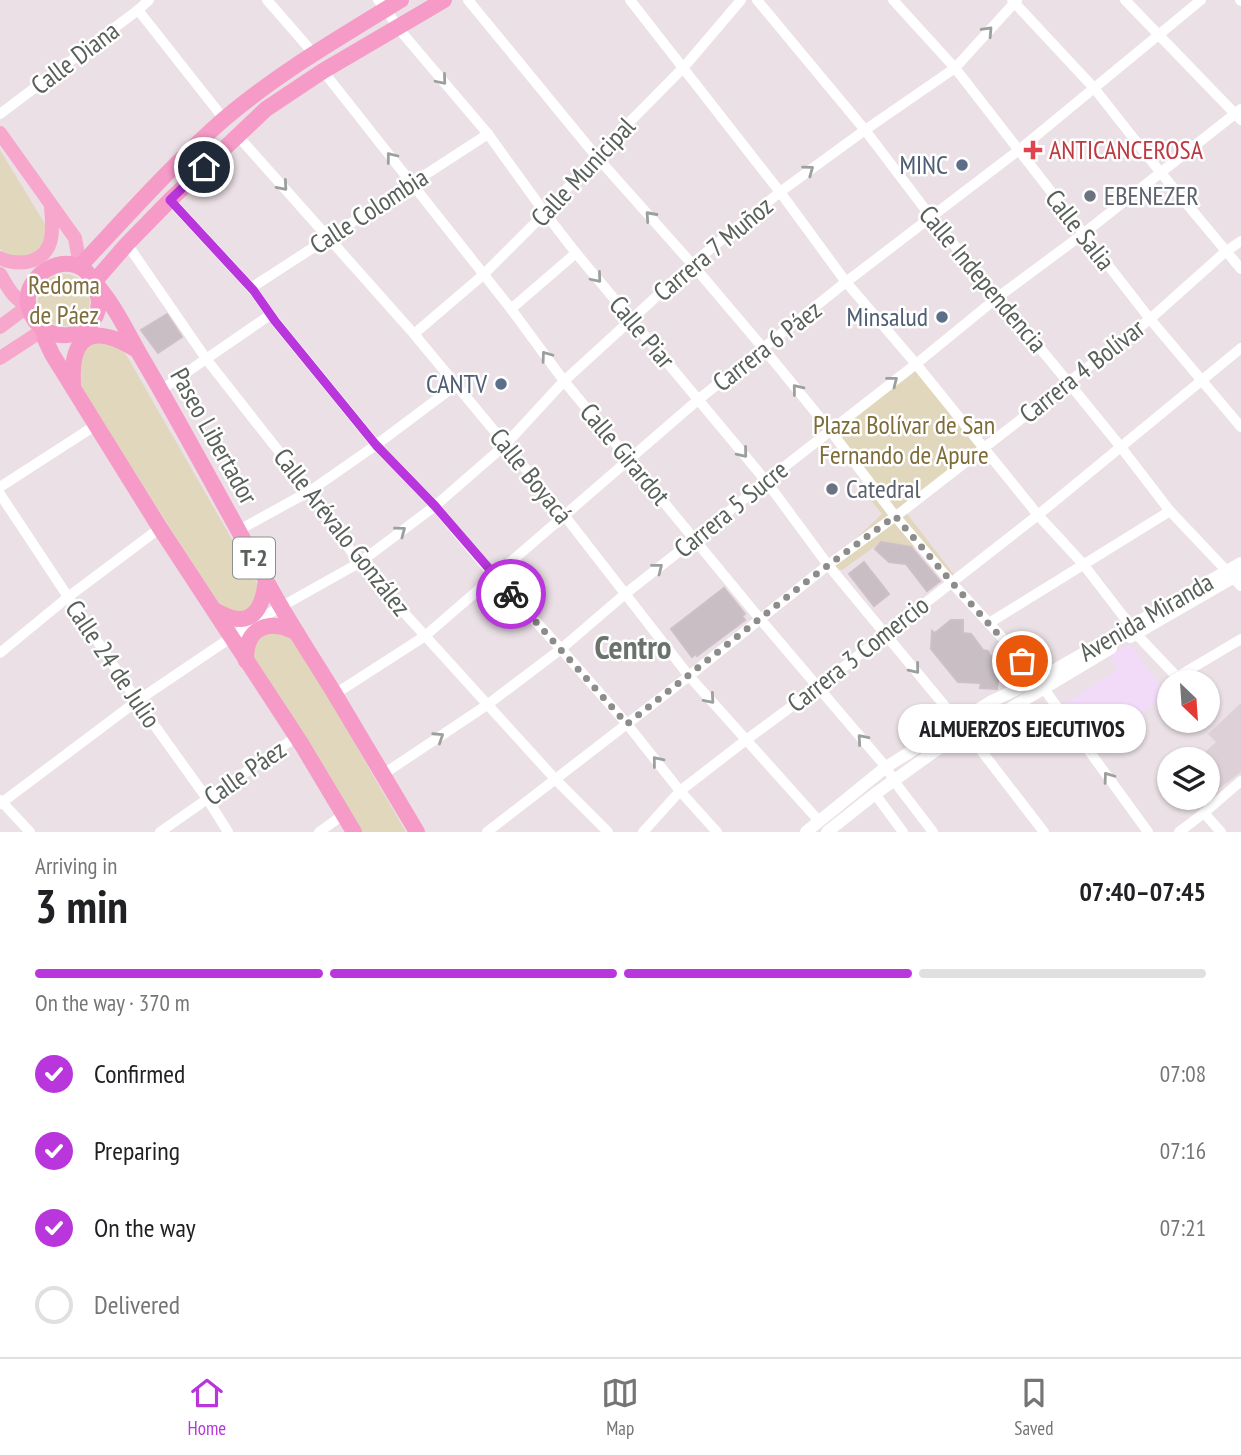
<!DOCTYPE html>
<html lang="en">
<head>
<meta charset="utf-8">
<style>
  :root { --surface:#fff; --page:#f6f6f6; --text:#202124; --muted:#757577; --line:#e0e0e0; --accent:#b836db }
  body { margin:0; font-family:"PT Sans Narrow",sans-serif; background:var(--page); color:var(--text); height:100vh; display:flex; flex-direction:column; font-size:26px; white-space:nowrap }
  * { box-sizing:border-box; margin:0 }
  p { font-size:23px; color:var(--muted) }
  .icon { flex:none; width:38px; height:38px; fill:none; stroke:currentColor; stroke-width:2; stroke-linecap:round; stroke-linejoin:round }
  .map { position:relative; height:832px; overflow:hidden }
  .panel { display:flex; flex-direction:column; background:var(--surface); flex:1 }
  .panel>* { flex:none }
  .needle { width:46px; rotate:155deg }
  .buttons { position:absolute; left:1157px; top:670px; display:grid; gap:14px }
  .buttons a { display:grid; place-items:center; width:63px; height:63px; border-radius:50%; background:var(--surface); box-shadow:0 2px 5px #0004; font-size:35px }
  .pin { position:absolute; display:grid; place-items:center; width:60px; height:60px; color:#fff; margin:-30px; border:4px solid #fff; border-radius:50%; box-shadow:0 2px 7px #0007 }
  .courier { position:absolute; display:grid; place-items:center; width:70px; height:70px; margin:-35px; border:5px solid #b836db; border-radius:50%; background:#fff; color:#222; box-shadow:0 2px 9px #0007 }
  .bubble { position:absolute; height:49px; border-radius:24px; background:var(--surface); box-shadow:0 2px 5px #0004; font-size:23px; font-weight:700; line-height:49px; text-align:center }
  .summary em { font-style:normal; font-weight:700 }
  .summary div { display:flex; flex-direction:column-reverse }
  .summary { display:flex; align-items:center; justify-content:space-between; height:119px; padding:0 35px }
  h1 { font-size:46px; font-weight:700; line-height:52px }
  .bar { display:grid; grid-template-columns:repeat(4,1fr); gap:10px 7px; align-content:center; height:84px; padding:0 35px }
  .bar i { height:9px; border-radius:5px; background:var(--line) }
  .bar .active { background:var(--accent) }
  .bar p { grid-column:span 4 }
  ol { padding:0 35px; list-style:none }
  li { display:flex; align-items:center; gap:21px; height:77px }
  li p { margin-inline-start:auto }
  li .icon { padding:7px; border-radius:50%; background:var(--accent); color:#fff; stroke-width:4 }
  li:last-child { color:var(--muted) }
  li i { width:38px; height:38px; border:4px solid var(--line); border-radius:50% }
  .menu { display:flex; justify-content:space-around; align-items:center; height:98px; border-top:2px solid var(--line); background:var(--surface); font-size:19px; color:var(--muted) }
  .menu a { display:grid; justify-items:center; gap:4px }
  .menu .active { color:var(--accent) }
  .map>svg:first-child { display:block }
  .education { fill:#ddd1d7 }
  .medical { fill:#f2dbf8 }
  .green { fill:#e1d7bd }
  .building { fill:#c8bec4; stroke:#cebfc8; stroke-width:2 }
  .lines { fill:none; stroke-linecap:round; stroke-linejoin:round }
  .minor { stroke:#fff; stroke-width:10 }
  .secondary { stroke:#fff; stroke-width:12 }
  .primary { stroke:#f8a7cc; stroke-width:14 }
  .trunk { stroke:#f69ac8; stroke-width:16 }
  .oneway { stroke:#9ba09c }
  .done { stroke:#8c8d8b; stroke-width:7; stroke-dasharray:0 12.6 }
  .route { stroke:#b836db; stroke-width:9 }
  .health-dot { fill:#e0444e; stroke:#fff; stroke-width:2.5 }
  .service-dot { fill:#5c6f8a; stroke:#fff; stroke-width:2.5 }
  .worship-dot { fill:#6b7280; stroke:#fff; stroke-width:2.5 }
  .labels { text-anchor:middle; stroke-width:5; stroke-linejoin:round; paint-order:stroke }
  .shield { fill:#fff; stroke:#8b908c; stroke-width:2 }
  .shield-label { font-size:24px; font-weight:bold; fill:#59605a }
  .street-label { font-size:26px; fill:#59605a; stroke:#fff }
  .health-label { font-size:26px; fill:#be3a42; stroke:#fff; text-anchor:start }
  .service-label { font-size:26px; fill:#4e5e75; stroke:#fff; text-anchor:end }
  .worship-label { font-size:26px; fill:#5b616d; stroke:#fff; text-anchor:start }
  .park-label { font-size:26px; fill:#7e6d3a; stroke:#fff }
  .district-label { font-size:33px; font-weight:bold; fill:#6a726b; stroke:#fff }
</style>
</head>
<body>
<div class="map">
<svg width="1241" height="832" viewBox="0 0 1241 832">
  <rect width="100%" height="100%" fill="#eae0e5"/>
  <!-- education -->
  <path class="education" d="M1241,703V772L1208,797V760L1198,759L1216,742L1208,734Z"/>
  <!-- medical -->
  <path class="medical" d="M1130,644L1167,694L1095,749L1063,705L1118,669L1110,655Z"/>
  <!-- green -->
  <g class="green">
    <path d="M0,150L48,229C46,236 44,246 39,251C27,261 10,258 0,249Z"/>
    <circle cx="64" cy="300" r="26"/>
    <path d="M104,341L119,344L128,358L261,590L251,611H225L216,600L76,380L75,367L88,346Z"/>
    <path d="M916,364L984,447L904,510L955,576L948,582L918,548L881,542L842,570L828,565L882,514L866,494L873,489L830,430Z"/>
    <path d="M269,628L294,639L406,832H360L249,656L259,632Z"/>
  </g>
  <!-- building -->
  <g class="building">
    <path d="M167,314L182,337L158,353L141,330Z"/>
    <path d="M881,542L911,547L940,581L927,591L906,564L889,562L875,549Z"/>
    <path d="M864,562L889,594L874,606L849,574Z"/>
    <path d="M724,588L745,614L742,616L745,620L697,656L696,654L692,657L671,629Z"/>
    <path d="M951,620H963V633L971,634L983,650L988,651L990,656L996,655L1000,663L997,689L980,688L981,683L958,682L931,649L932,631L935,633Z"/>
  </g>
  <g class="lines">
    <!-- minor -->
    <g class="minor">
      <path d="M267,0L314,54"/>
      <path d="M378,0L386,9L398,28L488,134L545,213L576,253L766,481L828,565L973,740L1044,832"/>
      <path d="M468,0L596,156L692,264L764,349L830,430L895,516L951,582L1007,643L1039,682L1148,832"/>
      <path d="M630,0L780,192L846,282L916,364L1038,515L1083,564L1140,638L1177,677L1241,639"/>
      <path d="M757,0L865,130L931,217L1068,382L1120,446L1170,511L1241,586"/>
      <path d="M893,0L955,68L1150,319L1241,427"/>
      <path d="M1012,0L1094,88L1161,173L1241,269"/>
      <path d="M1125,0L1241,120"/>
      <path d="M1240,0L1241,1"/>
      <path d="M138,10L224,119"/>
      <path d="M323,71L511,309L564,381L760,619L886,767L894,781L933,832"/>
      <path d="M0,114L138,10L149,0"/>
      <path d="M237,135L414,334L564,515L689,676L819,821"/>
      <path d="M170,200L254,291L275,321L376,445L435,506L494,576L561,649L627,724L680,791L717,832"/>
      <path d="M127,244L207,360L310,491L359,563L556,780L608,832"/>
      <path d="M251,288L488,134"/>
      <path d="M511,309L576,253"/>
      <path d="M414,334L483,275L545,213L596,156L684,67L741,0"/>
      <path d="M161,390L270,315"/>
      <path d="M0,487L96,425"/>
      <path d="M0,494L137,701L208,800L228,832"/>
      <path d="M239,530L310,491L376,445L456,385"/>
      <path d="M989,623L1170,511"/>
      <path d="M0,653L68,597L160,528"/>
      <path d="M335,694L425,636L699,399L846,282L1019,150L1201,0"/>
      <path d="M382,775L487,705L561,649L625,594L695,539L766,481L916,364L998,297L1083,234L1241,109"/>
      <path d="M875,794L903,832"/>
      <path d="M0,800L30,832"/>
      <path d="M0,804L137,701L254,622L359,563L435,506L505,445L564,381L692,264L780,192L865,130L955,68L1017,0"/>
      <path d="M1204,813L1221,832"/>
      <path d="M160,832L296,737"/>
      <path d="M319,832L343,815"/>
      <path d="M487,832L689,676L828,565L904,510L1150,319L1225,252L1241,241"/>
      <path d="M643,832L680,791L746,740L818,687L1038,515L1241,348"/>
      <path d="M1179,832L1204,813L1241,781"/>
    </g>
    <!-- secondary -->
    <g class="secondary">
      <path d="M1130,637L1241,573"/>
      <path d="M806,832L886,767L990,702L1037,680L1241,563"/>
      <path d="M827,832L875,794L949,741L991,720L1111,648"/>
    </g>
    <!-- primary -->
    <g class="primary">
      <path d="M0,133L75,238L80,266"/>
      <path d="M0,258C9,263 18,263 27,262C56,256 53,229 51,207"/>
      <path d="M0,274C8,288 13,298 28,306L0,327"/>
      <path d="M0,358L43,330"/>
    </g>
    <!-- trunk -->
    <g class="trunk">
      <path d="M80,266C126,217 172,165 223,120C277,74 340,37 401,0"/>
      <path d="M94,282C96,289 99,296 99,303C96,343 40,347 29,308C19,275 70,247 90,276C96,284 103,292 109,301C123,321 133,344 146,365C192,444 235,526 280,605C298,636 317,665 336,696C363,741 390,787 417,832"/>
      <path d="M94,282L127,244L170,200L266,109L323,71L444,0"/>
      <path d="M43,330L45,339L52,354L96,425L160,528L302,745L354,832"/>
      <path d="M73,385C70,335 92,323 135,349"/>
      <path d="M214,610C248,630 262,615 266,580"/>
      <path d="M246,661C245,627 269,618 297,633"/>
    </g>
  </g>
  <!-- one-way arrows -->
  <defs><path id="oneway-chevron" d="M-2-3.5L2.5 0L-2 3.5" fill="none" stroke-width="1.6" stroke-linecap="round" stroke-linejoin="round" transform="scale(1.75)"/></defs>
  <g class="oneway">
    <use href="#oneway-chevron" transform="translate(988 31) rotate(-47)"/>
    <use href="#oneway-chevron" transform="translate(442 80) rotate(50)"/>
    <use href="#oneway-chevron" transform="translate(391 157) rotate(-128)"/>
    <use href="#oneway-chevron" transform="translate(809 170) rotate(-36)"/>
    <use href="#oneway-chevron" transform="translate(283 186) rotate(49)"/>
    <use href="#oneway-chevron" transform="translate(650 216) rotate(-132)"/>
    <use href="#oneway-chevron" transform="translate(597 278) rotate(50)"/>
    <use href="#oneway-chevron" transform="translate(546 356) rotate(-126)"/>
    <use href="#oneway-chevron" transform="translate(893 381) rotate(-38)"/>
    <use href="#oneway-chevron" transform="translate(797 389) rotate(-129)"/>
    <use href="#oneway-chevron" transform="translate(743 453) rotate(51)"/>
    <use href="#oneway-chevron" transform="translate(401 531) rotate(-37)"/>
    <use href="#oneway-chevron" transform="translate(658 568) rotate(-38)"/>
    <use href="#oneway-chevron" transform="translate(915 669) rotate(51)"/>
    <use href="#oneway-chevron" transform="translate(710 699) rotate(49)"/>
    <use href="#oneway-chevron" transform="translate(439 737) rotate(-33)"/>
    <use href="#oneway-chevron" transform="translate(862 739) rotate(-131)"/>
    <use href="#oneway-chevron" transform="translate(657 761) rotate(-129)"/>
    <use href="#oneway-chevron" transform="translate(1108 777) rotate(-126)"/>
  </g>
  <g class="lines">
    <!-- done -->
    <path class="done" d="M511,594L627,724L811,578L895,516L955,586L1022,661"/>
    <!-- route -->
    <path class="route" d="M204,167L170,200L254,291L275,321L376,445L435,506L511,594"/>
  </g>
  <!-- markers -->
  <path class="health-dot" d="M1029.5 139.5h7v7h7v7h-7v7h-7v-7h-7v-7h7z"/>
  <g class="service-dot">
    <circle cx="962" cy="165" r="7"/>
    <circle cx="942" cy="317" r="7"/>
    <circle cx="501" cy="384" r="7"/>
  </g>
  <g class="worship-dot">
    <circle cx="1090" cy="196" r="7"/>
    <circle cx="832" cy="489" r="7"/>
  </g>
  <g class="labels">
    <!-- shield labels -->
    <rect class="shield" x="233" y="537.5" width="42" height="41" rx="5"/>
    <g class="shield-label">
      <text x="254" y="566">T-2</text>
    </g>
    <!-- street labels -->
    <g class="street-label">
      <text transform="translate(75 58) rotate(-37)" y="9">Calle Diana</text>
      <text transform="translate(583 172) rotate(-47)" y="9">Calle Municipal</text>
      <text transform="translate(369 211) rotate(-33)" y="9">Calle Colombia</text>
      <text transform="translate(1080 230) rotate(52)" y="9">Calle Salia</text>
      <text transform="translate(713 249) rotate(-40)" y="9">Carrera 7 Muñoz</text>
      <text transform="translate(983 279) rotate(50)" y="9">Calle Independencia</text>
      <text transform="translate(642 332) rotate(50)" y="9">Calle Piar</text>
      <text transform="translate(767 346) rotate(-38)" y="9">Carrera 6 Páez</text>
      <text transform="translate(1082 371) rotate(-38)" y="9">Carrera 4 Bolívar</text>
      <text transform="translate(214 436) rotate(61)" y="9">Paseo Libertador</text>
      <text transform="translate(625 454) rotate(50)" y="9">Calle Girardot</text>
      <text transform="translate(531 476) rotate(51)" y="9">Calle Boyacá</text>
      <text transform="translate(731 509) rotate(-39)" y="9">Carrera 5 Sucre</text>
      <text transform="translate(342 532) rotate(52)" y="9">Calle Arévalo González</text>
      <text transform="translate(1146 617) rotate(-30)" y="9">Avenida Miranda</text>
      <text transform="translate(858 654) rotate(-38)" y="9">Carrera 3 Comercio</text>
      <text transform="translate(113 664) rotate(56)" y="9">Calle 24 de Julio</text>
      <text transform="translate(245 773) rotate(-35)" y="9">Calle Páez</text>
    </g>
    <!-- health labels -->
    <g class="health-label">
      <text x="1049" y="159">ANTICANCEROSA</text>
    </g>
    <!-- service labels -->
    <g class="service-label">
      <text x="948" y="174">MINC</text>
      <text x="928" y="326">Minsalud</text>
      <text x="487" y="393">CANTV</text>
    </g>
    <!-- worship labels -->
    <g class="worship-label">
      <text x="1104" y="205">EBENEZER</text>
      <text x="846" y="498">Catedral</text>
    </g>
    <!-- park labels -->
    <g class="park-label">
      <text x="64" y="294">Redoma<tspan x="64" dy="30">de Páez</tspan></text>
      <text x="904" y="434">Plaza Bolívar de San<tspan x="904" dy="30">Fernando de Apure</tspan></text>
    </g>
    <!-- district labels -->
    <g class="district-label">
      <text x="633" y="659">Centro</text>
    </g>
  </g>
</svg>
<div class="buttons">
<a><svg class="needle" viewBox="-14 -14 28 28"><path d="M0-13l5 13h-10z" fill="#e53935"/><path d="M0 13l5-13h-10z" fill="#757577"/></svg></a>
<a><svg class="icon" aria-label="layers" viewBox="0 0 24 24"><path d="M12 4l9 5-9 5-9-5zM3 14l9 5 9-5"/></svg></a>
</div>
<div class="pin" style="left:1022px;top:661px;background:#ea580c"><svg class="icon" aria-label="bag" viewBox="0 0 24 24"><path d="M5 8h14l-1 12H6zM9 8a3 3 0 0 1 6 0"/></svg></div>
<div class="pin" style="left:204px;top:167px;background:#1f2937"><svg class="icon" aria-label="home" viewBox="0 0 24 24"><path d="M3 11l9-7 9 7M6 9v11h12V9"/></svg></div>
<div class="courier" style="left:511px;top:594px"><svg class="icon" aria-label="bike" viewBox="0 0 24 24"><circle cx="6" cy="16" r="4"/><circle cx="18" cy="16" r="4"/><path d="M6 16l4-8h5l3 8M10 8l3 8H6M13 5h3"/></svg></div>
<div class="bubble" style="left:898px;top:704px;width:248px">ALMUERZOS EJECUTIVOS</div>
</div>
<section class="panel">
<div class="summary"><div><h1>3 min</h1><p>Arriving in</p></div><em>07:40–07:45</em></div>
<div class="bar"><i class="active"></i><i class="active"></i><i class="active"></i><i></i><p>On the way · 370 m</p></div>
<ol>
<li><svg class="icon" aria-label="check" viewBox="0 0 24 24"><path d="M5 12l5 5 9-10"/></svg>Confirmed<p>07:08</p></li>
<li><svg class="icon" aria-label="check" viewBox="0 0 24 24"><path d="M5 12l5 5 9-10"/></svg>Preparing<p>07:16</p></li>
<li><svg class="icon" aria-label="check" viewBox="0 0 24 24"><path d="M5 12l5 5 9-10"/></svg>On the way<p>07:21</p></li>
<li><i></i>Delivered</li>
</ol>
</section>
<nav class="menu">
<a class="active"><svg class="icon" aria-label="home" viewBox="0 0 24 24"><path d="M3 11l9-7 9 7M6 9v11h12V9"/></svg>Home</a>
<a><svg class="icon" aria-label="map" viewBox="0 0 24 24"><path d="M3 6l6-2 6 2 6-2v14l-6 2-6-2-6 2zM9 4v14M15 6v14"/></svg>Map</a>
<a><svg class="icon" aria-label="saved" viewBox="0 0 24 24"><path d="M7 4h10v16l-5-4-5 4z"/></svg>Saved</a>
</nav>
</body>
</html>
